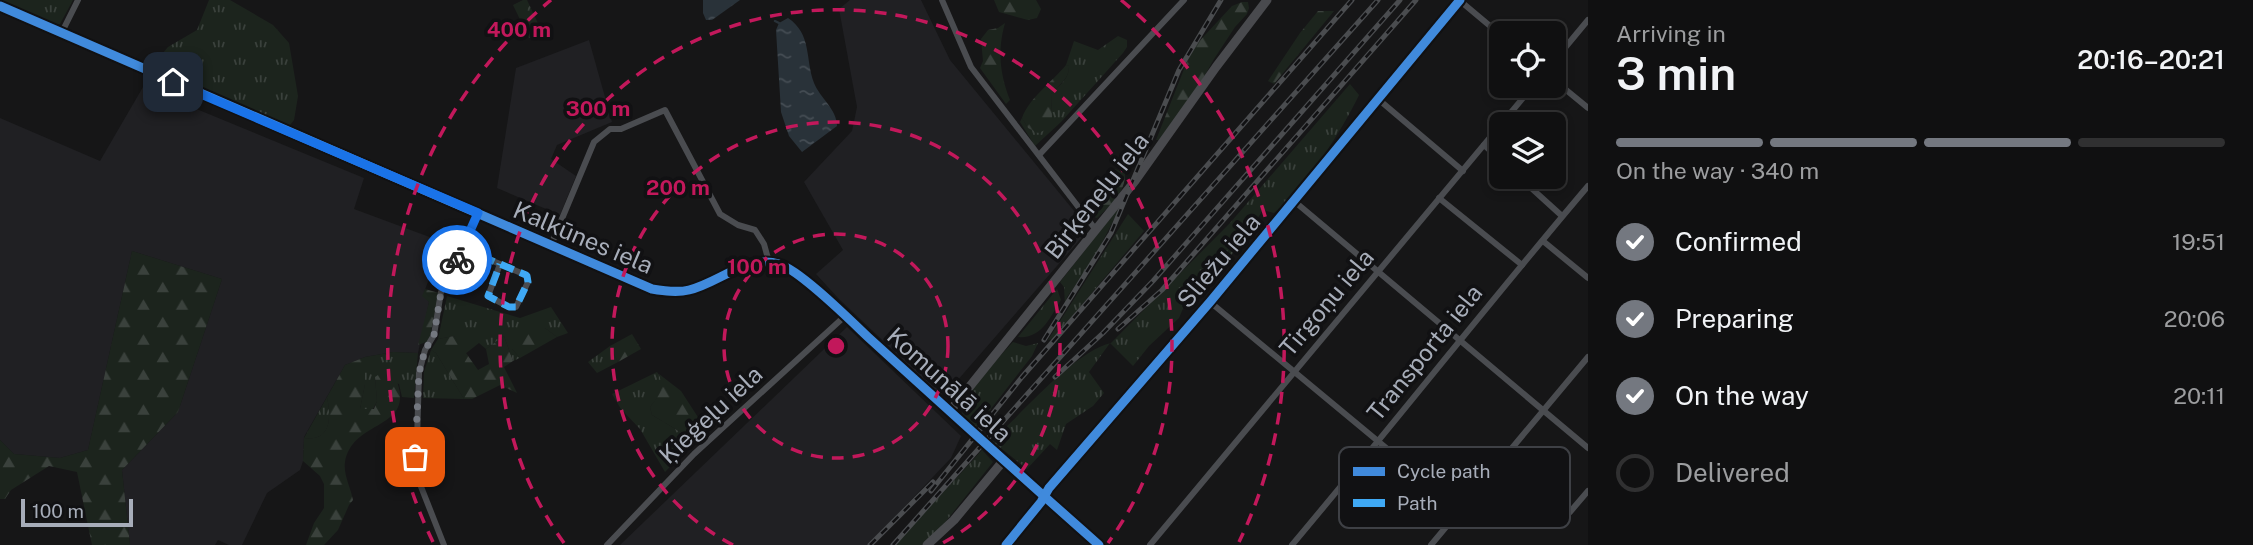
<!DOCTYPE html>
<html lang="en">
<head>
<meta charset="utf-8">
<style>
  :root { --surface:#101011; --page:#19191a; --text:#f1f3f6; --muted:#9c9d9f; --line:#303031; --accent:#747880 }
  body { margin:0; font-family:"Public Sans",sans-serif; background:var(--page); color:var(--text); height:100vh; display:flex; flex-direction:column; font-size:26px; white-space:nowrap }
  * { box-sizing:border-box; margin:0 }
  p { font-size:23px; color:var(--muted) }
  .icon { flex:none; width:38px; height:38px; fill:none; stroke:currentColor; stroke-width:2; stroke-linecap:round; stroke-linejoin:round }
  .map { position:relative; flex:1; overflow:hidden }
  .side { display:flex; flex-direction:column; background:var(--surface); width:665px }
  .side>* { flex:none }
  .buttons { position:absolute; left:1489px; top:21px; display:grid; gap:14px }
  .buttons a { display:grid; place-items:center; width:77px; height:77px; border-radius:10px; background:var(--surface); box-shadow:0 4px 10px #0003,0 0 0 2px var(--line); font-size:35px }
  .scale { position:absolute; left:21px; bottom:18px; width:112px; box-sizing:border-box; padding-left:7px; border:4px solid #a7adb9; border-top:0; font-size:19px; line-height:24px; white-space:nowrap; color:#a7adb9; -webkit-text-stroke:5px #111113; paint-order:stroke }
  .pin { position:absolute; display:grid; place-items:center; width:60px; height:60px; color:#fff; margin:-30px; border-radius:14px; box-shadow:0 4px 10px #0006 }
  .courier { position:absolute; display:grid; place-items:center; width:70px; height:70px; margin:-35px; border:5px solid #1a73e8; border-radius:50%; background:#fff; color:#222; box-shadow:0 2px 9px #0007 }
  .headline em { font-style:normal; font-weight:600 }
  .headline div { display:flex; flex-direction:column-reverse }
  .headline { display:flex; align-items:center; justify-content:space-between; height:119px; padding:0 28px }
  h1 { font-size:46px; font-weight:600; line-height:52px }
  .bar { display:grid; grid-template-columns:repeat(4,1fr); gap:10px 7px; align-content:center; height:84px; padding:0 28px }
  .bar i { height:9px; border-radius:5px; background:var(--line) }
  .bar .selected { background:var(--accent) }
  .bar p { grid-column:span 4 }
  ol { padding:0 28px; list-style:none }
  li { display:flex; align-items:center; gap:21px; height:77px }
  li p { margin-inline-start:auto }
  li .icon { padding:7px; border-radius:50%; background:var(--accent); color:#fff; stroke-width:4 }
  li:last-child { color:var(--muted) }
  li i { width:38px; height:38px; border:4px solid var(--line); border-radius:50% }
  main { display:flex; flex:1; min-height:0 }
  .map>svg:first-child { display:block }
  .built { fill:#202023 }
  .grass { fill:url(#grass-tufts) }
  .forest { fill:url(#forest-firs) }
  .park { fill:url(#park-crowns) }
  .water { fill:url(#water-ripples) }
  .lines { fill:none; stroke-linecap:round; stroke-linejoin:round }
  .stream { stroke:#293239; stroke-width:2.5 }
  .street { stroke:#4a4c50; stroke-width:6 }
  .secondary { stroke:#494a4e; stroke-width:9 }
  .rail-casing { stroke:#4a4c4f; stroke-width:5 }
  .rail { stroke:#111113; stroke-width:2.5; stroke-dasharray:8; stroke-linecap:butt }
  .quiet { stroke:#3fa9f5; stroke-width:7; stroke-dasharray:14 7; stroke-linecap:butt }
  .cycleway-casing { stroke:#111113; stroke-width:13 }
  .cycleway { stroke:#408adc; stroke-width:9 }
  .done { stroke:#747880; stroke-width:7; stroke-dasharray:0 12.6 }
  .route { stroke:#1a73e8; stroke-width:9 }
  .ring { fill:none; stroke:#c2185b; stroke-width:3.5; stroke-dasharray:12 9 }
  .labels { text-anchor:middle; stroke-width:7; stroke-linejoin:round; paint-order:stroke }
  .street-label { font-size:24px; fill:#a7adb9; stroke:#111113 }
  .key { fill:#111113; stroke:#3e4045; stroke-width:2 }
  .key-label { font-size:19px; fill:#a7adb9 }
  .centre { fill:#c2185b; stroke:#111113; stroke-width:3.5 }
  .ring-label { font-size:21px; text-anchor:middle; font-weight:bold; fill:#c2185b; stroke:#111113; stroke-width:7; stroke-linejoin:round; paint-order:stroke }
</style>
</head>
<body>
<main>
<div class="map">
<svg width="1588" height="545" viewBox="0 0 1588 545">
  <defs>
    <pattern id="grass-tufts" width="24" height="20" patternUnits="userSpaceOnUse" patternTransform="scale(1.75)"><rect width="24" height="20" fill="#1c241d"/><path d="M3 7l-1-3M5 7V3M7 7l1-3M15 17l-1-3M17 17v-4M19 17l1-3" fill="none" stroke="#3a413c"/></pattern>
    <pattern id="forest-firs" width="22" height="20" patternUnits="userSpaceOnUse" patternTransform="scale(1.75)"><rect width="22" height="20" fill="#1c241d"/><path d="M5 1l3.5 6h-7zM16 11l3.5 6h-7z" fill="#3a413c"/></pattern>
    <pattern id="park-crowns" width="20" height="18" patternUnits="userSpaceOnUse" patternTransform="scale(1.75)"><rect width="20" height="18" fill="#1c241d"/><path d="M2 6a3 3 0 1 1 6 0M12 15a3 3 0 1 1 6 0" fill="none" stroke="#3a413c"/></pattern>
    <pattern id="water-ripples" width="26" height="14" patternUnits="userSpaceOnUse" patternTransform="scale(1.75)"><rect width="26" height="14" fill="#293239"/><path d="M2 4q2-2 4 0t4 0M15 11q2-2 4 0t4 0" fill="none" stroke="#454d54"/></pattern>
  </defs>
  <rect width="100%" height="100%" fill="#161617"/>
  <!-- built -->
  <g class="built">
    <path d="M850,0H921L950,60L1084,223L1083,236L950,389L944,383L941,389L935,390L839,299L816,274L843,250L804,182L852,131L857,107L839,9Z"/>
    <path d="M589,40L612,122L557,145L551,159L576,176L560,215L497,188L516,68Z"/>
    <path d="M143,87L364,178L354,209L443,242L423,295L429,302L418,353L393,352L365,357L345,365L304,437L303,461L300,470L267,493L242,545H229L218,540L215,545H130L122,470L178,412L222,279L132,251L88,450L60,458L14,454L0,440V118L100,161Z"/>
    <path d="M847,327L961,436L951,458L868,545H620Z"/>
  </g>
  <!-- grass -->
  <g class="grass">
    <path d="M0,0H73L60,24L52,25Z"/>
    <path d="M209,0H230L273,25L289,43L298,96L294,120L290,125L151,67L168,47L197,30Z"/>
    <path d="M1118,36L1127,40V47L1123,53L1061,122L1035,146L1020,122L1022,118L1028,128L1052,117L1051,94C1059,85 1069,80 1069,66L1066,65L1074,41L1098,50Z"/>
    <path d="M1350,84L1359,95C1341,132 1306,187 1274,213L1263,210L1237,249L1227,259L1211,268L1204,281L1189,294L1179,318L1149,346L1133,366L1110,343L1089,372L1104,393L1093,406L1066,424L1057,450L1050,444L1027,469L992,441C1020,415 1075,351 1111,343L1230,223Z"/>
    <path d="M1123,202L1092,262L1067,297L1065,305L1064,287L1060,282Z"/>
    <path d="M1128,214L1144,231L1053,339L1048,340Z"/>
    <path d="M1057,289L1061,300C1050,317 1042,339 1018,337Z"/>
    <path d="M447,296L520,318L551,307L568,333L557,337L545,328L512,349L520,358L513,361L504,336L486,349L479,343L465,354L454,336L438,339Z"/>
    <path d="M1013,342L1026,346L1038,343L1032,356L976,428C972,425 965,420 963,416C955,402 1003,353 1013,342Z"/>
    <path d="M610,346L618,362L597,373L588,362Z"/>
    <path d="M431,350L436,353L464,399L423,398L424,372Z"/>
    <path d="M393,352L418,353L414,398L402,397L399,384L375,377L377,401L373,409H360L365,384V357Z"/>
    <path d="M657,372C667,386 660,395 650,407L652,415L689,437L693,443L665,472L640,429L621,409L612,394Z"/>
    <path d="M327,397C331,416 332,442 304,438Z"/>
    <path d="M982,450L993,462L943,525L922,545H895Z"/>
  </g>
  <!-- forest -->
  <g class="forest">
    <path d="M994,0H1036L1041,9L1037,18L1028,20L999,12Z"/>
    <path d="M1242,2H1248L1249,8L1247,14L1235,27L1214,59L1201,82L1160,140H1156L1192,49L1232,6Z"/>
    <path d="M1318,11H1334L1274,84L1268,81L1300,33Z"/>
    <path d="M1005,23C997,51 1000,74 1010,100L1006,104L980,68L983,61L981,39L988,30L998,28Z"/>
    <path d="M1066,65L1069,66C1069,80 1059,84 1051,94L1052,117L1050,128L1038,133L1028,128L1022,118C1029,98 1052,82 1066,65Z"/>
    <path d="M1115,169L1125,173C1126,192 1110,206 1097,218C1089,216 1087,211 1085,203L1097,194V181Z"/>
    <path d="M132,251L222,279L178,412L122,470L130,545H92L77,472L49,466L11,490L5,499H0V440L14,454L60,458L88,450Z"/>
    <path d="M425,289L439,293L429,341L418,345L429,302L422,296Z"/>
    <path d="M545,328L557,337L520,358L512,349V342L520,334Z"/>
    <path d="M632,334L641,349L618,362L610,346Z"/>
    <path d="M454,336L478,370L489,364L486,349L504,336L513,361L504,367L517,393L500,385L472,399H464L436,353L431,350L438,339Z"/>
    <path d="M365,357V384L360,409H374L377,401L375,377L384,371L393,372C422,432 353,416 345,462C343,474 351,489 353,500L349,505L338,530L324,545H306L314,523L324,508V484L320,476L303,461L304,438C332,442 331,416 327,397L345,365Z"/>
    <path d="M659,374L681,391L705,428L693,443L689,437L652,415L650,407C660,394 664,390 659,374Z"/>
  </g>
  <!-- park -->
  <path class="park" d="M523,0H527L542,32L529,38L513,5Z"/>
  <!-- water -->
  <g class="water">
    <path d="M703,0H740L712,20H706L703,13Z"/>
    <path d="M788,18C812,34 805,59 814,83C820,98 837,109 837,126L802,152L789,136L781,112L776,30L779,23Z"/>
  </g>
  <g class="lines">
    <!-- stream -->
    <path class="stream" d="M775,21L779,23"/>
    <!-- street -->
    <g class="street">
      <path d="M942,0L971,67L1096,230"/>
      <path d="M1459,0L1502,36"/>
      <path d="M62,32L78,0"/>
      <path d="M1554,61L1588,20"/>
      <path d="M1554,80L1588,108"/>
      <path d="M1378,99L1463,171"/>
      <path d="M1484,145L1502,161"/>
      <path d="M1039,155L1184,0"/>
      <path d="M1519,177L1562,216"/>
      <path d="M1439,198L1522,265"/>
      <path d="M1294,201L1588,448"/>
      <path d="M1543,241L1588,278"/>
      <path d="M551,245L594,142L610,129H621L665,110L720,214L738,225L755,230L764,244L769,262"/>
      <path d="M462,248L526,275L527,276L528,282L516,307H509L488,296L500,264"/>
      <path d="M1210,302L1461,510"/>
      <path d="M1570,512L1588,491"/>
      <path d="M444,545L416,474L419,373L425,350L434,335L441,292L478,213"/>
      <path d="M607,545L694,454L845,316"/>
      <path d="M1006,545L1041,502L1049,488L1210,302L1460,0"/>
      <path d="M1150,545L1533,86"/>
      <path d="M1292,545C1392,426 1488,304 1588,186"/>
      <path d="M1431,545L1588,357"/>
    </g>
    <!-- secondary -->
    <g class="secondary">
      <path d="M0,6L652,289C664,291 677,293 689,290C719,283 747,254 779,264C800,270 851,321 869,338C946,408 1022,477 1099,545"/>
      <path d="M950,411L1135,181L1216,67L1267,0"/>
      <path d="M927,545L954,520L1004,460"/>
    </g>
    <!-- rail casing -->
    <g class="rail-casing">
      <g id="rail">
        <path d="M1118,329L1162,290L1416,0"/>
        <path d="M1044,340L1111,233L1179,70L1221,0"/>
        <path d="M1055,377L1103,333L1153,281L1400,0"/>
        <path d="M931,491L1022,377L1352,0"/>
        <path d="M870,545L933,482"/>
        <path d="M893,545L1378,0"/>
      </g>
    </g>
    <!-- rail -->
    <use href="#rail" class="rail"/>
    <!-- quiet -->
    <path class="quiet" d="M462,248L526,275L527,276L528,282L516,307H509L488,296L500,264"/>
    <!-- cycleway casing -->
    <g class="cycleway-casing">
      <g id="cycleway">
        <path d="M0,6L652,289C664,291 677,293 689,290C719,283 747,254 779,264C800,270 851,321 869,338C946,408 1022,477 1099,545"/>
        <path d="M1006,545L1041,502L1049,488L1210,302L1460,0"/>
      </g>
    </g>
    <!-- cycleway -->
    <use href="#cycleway" class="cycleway"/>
  </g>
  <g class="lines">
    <!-- done -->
    <path class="done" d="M415,457L419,373L425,350L434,335L441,292L457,260"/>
    <!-- route -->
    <path class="route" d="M173,82L478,213L457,260"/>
  </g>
  <!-- distance rings -->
  <g class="ring">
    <circle cx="836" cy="346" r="112"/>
    <path d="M733 545A224 224 0 1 1 939 545"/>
    <path d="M564 543A336 336 0 1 1 1108 543"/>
    <path d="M433 542A448 448 0 0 1 551 0M1121 0A448 448 0 0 1 1239 542"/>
  </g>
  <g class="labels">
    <!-- street labels -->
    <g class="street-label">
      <text transform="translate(1097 196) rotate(-52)" y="8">Birķeneļu iela</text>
      <text transform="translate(583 238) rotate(23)" y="8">Kalkūnes iela</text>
      <text transform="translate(1219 261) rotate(-50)" y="8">Sliežu iela</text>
      <text transform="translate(1327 303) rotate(-50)" y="8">Tirgoņu iela</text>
      <text transform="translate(1425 353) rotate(-51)" y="8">Transporta iela</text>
      <text transform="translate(949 385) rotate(42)" y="8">Komunālā iela</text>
      <text transform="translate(711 415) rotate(-43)" y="8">Ķieģeļu iela</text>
    </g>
  </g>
  <!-- legend -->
  <rect x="1339" y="447" width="231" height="81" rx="10" class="key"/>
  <rect x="1353" y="467" width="32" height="9" fill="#408adc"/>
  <rect x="1353" y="499" width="32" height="8" fill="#3fa9f5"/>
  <g class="key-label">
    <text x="1397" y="478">Cycle path</text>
    <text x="1397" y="510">Path</text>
  </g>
  <circle cx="836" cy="346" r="10" class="centre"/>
  <g class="ring-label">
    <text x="519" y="37">400 m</text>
    <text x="598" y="116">300 m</text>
    <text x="678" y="195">200 m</text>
    <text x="757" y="274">100 m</text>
  </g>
</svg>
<div class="buttons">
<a><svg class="icon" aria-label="locate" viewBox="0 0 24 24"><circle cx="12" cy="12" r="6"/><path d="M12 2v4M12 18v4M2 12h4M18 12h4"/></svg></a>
<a><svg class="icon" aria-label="layers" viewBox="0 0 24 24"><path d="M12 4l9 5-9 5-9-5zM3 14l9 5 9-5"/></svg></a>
</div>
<div class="scale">100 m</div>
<div class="pin" style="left:415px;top:457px;background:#ea580c"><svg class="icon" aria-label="bag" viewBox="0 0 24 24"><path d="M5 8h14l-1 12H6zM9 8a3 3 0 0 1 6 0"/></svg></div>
<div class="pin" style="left:173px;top:82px;background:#1f2937"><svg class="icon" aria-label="home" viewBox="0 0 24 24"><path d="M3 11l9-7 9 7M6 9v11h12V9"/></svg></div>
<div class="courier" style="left:457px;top:260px"><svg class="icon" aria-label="bike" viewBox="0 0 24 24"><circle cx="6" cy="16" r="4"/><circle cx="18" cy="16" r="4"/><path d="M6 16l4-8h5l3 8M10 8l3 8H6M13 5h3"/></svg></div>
</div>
<section class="side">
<div class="headline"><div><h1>3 min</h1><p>Arriving in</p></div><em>20:16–20:21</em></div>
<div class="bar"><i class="selected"></i><i class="selected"></i><i class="selected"></i><i></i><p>On the way · 340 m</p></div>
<ol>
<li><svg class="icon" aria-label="check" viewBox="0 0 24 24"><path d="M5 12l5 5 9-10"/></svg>Confirmed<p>19:51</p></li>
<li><svg class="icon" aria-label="check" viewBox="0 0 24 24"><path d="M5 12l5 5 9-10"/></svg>Preparing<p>20:06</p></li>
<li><svg class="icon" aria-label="check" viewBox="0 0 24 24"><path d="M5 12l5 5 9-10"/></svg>On the way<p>20:11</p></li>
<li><i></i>Delivered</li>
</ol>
</section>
</main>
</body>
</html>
